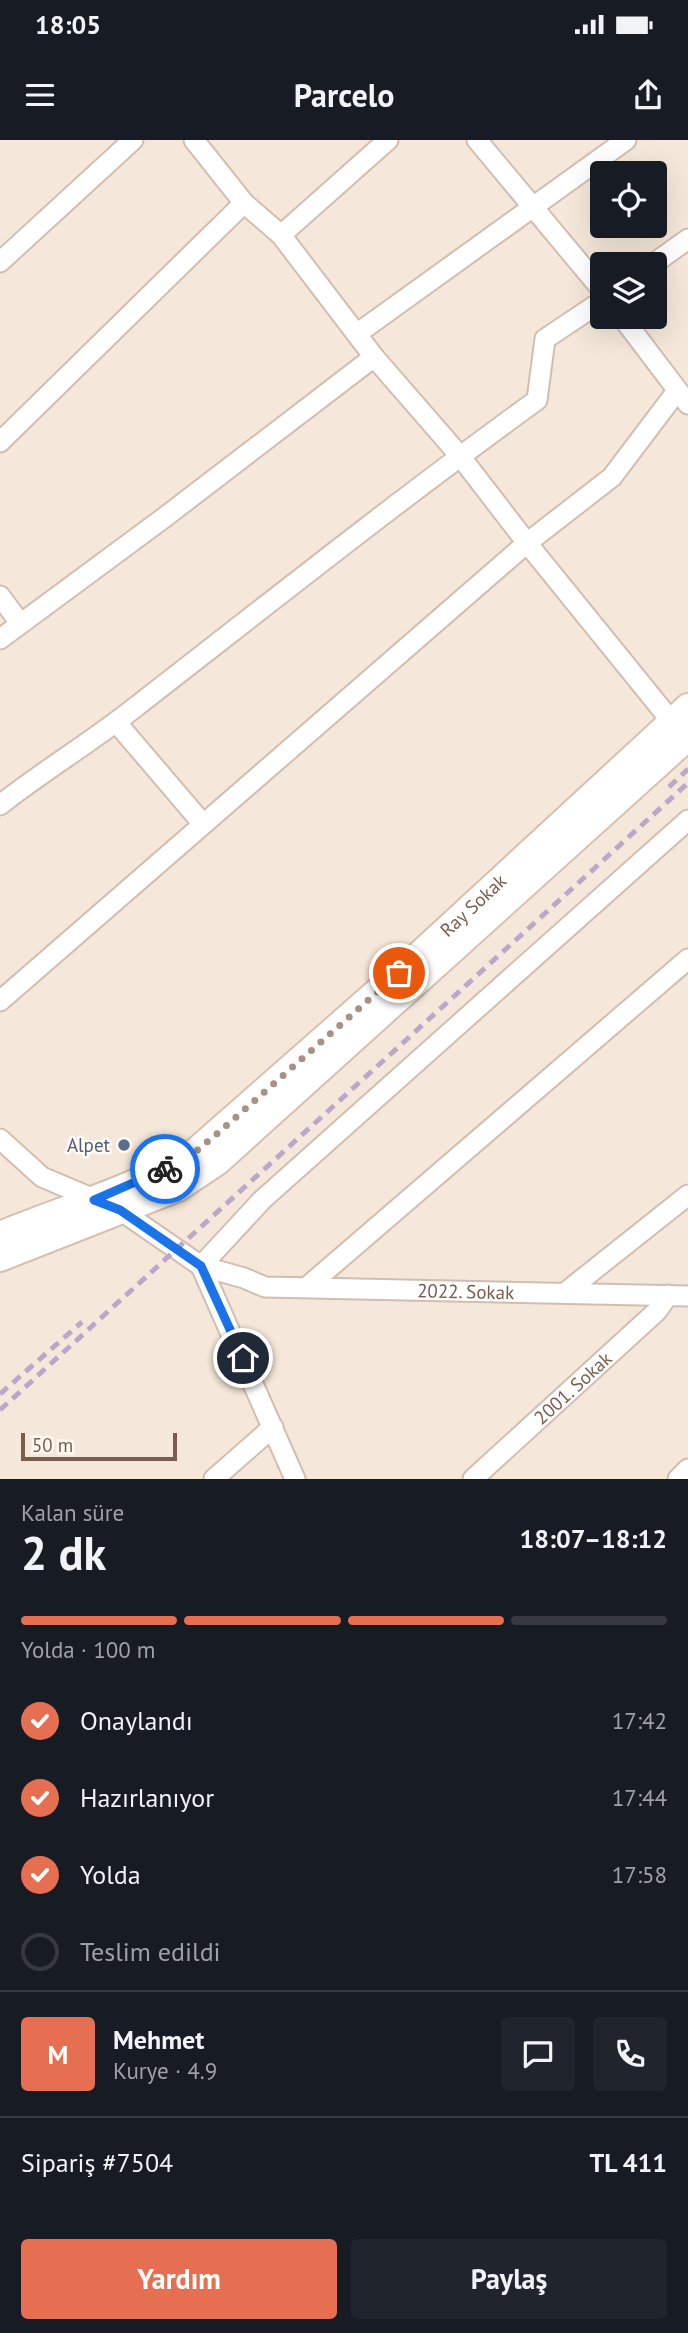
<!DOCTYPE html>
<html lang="tr">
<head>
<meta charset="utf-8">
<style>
  :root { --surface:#171b24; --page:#20242c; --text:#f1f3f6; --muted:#9ea1a6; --line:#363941; --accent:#e76f51 }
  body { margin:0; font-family:"PT Sans",sans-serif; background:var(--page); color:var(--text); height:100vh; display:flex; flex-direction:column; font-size:26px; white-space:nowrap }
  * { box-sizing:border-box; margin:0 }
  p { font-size:23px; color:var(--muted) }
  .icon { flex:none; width:38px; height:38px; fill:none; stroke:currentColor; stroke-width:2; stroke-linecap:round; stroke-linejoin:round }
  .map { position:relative; height:1339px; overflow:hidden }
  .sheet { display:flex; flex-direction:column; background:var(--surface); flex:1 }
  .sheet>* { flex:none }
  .controls { position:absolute; left:590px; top:21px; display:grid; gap:14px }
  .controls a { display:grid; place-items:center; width:77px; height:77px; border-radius:7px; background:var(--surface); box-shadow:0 7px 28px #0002; font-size:35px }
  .scale { position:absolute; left:21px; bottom:18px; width:156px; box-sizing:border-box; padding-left:7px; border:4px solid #7a5c4d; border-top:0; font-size:19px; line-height:24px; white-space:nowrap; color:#7a5c4d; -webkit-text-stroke:5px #fffaf3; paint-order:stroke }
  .pin { position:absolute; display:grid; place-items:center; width:60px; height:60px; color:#fff; margin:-30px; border:4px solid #fff; border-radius:50%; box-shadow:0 2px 7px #0007 }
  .courier { position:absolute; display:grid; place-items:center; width:70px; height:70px; margin:-35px; border:5px solid #1a73e8; border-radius:50%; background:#fff; color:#222; box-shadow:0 2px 9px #0007 }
  .headline em { font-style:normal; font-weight:600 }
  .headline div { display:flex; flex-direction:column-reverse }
  .headline { display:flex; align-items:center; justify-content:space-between; height:119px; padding:0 21px }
  h1 { font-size:46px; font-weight:600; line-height:52px }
  .bar { display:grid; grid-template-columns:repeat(4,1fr); gap:10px 7px; align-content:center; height:84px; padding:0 21px }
  .bar i { height:9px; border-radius:5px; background:var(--line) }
  .bar .on { background:var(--accent) }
  .bar p { grid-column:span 4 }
  .line { display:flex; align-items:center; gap:18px; padding:0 21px; border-top:2px solid var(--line) }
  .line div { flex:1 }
  .round { display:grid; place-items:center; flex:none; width:74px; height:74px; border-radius:7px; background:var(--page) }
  ol { padding:0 21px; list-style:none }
  li { display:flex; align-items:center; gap:21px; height:77px }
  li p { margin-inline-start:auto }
  li .icon { padding:7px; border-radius:50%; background:var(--accent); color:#fff; stroke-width:4 }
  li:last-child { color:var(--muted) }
  li i { width:38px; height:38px; border:4px solid var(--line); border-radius:50% }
  .primary-button { display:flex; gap:14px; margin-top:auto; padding:14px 21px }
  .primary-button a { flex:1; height:80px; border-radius:7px; background:var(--accent); color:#fff; font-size:28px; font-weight:600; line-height:80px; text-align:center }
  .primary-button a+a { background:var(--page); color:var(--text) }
  .status { display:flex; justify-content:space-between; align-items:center; height:49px; padding:0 35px; background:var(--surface); direction:ltr }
  .status svg { height:19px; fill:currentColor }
  header { display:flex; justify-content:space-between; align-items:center; height:91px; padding:0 21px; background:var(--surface); font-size:32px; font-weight:600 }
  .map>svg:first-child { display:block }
  .residential { fill:#f5e8da; fill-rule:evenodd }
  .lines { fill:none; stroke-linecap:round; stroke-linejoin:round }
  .street-casing { stroke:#d1beb0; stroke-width:23 }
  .secondary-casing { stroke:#d6c0b0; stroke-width:30 }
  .street { stroke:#fff; stroke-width:19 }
  .secondary { stroke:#fff; stroke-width:26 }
  .rail { stroke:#b9a8c9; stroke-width:5; stroke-dasharray:10 7; stroke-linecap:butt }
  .done { stroke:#a89285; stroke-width:7; stroke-dasharray:0 12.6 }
  .route { stroke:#1a73e8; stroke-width:9 }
  .service-dot { fill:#5c6f8a; stroke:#fffaf3; stroke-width:2.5 }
  .labels { text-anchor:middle; stroke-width:5; stroke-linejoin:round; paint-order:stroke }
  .street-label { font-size:19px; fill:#7a5c4d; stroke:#fffaf3 }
  .service-label { font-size:19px; fill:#4e5e75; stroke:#fffaf3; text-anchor:end }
</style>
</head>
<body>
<div class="status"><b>18:05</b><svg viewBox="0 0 49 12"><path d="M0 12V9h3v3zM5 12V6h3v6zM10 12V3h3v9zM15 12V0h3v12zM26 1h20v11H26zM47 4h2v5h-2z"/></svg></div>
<header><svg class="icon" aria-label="menu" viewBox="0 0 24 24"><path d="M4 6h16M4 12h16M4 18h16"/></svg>Parcelo<svg class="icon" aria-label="share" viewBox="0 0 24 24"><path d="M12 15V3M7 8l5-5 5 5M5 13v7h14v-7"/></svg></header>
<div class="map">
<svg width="688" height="1339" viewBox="0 0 688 1339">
  <rect width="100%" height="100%" fill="#fdf6ec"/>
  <!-- residential -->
  <path class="residential" d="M0,0H688V1339H0ZM602,33H654V86H602ZM602,124H654V177H602Z"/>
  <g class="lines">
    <!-- street casing -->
    <g class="street-casing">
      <g id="street">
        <path d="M194,0L244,63L281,95L374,217L460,316L527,403L672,582"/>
        <path d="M477,0L602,150"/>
        <path d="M281,95L388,0"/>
        <path d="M0,122L133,0"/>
        <path d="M653,124L688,99"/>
        <path d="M622,177L688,264"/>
        <path d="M358,193L626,0"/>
        <path d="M0,302L244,63"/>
        <path d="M0,456L20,483"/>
        <path d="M0,499L165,377L374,217"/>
        <path d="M116,582L203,684"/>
        <path d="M0,665C43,631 90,603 133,569C267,465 400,359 537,260L545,199L602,161"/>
        <path d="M0,861L527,403L612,337L677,251"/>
        <path id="s1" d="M0,999L42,1037L120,1070L201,1126L244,1138L265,1147L688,1156"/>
        <path d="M201,1126L262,1060L688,680"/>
        <path d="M201,1126L295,1339"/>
        <path d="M307,1147L688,819"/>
        <path d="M566,1152L688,1055"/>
        <path d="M214,1339L273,1287"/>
        <path id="s2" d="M473,1339L657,1171L668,1155"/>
        <path d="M678,1339L688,1329"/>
      </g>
    </g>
    <!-- secondary casing -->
    <g class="secondary-casing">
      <g id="secondary">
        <path id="s3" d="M0,1095C65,1068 135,1049 195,1012L419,815L688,567"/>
        <path d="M0,1118L178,1048L217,1022L688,597"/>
      </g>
    </g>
    <!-- street -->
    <use href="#street" class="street"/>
    <!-- secondary -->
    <use href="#secondary" class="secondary"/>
    <!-- rail -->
    <g class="rail">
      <path d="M669,647L688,629"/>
      <path d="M0,1254L82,1182"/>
      <path d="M0,1270L688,643"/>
    </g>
  </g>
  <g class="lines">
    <!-- done -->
    <path class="done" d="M165,1029L195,1012L218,993L399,833"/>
    <!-- route -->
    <path class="route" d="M165,1029L94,1060L120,1070L201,1126L243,1218"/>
  </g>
  <!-- markers -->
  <circle class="service-dot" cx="124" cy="1005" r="7"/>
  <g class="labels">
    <!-- street labels -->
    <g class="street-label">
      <text dy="7" stroke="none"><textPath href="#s3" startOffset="584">Ray Sokak</textPath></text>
      <text dy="7" stroke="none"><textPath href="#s1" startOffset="508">2022. Sokak</textPath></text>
      <text dy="7" stroke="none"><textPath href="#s2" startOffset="135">2001. Sokak</textPath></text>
    </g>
    <!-- service labels -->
    <g class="service-label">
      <text x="110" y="1012">Alpet</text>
    </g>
  </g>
</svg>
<div class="controls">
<a><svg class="icon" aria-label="locate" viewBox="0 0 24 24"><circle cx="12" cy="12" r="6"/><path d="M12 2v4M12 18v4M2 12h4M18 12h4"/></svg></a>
<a><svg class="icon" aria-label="layers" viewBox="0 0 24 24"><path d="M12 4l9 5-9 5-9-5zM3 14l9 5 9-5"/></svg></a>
</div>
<div class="scale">50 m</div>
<div class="pin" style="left:399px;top:833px;background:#ea580c"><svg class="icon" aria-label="bag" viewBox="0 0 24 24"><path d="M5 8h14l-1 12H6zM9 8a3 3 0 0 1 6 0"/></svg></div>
<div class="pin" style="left:243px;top:1218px;background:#1f2937"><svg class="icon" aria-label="home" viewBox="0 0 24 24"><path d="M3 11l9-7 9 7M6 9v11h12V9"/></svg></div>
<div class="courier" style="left:165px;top:1029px"><svg class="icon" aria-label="bike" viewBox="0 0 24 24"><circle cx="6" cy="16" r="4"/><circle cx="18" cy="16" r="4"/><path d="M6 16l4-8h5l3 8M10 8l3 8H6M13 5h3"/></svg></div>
</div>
<section class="sheet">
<div class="headline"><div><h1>2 dk</h1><p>Kalan süre</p></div><em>18:07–18:12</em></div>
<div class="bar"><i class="on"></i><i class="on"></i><i class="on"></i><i></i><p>Yolda · 100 m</p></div>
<ol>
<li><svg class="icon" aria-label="check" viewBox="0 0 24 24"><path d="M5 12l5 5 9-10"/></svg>Onaylandı<p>17:42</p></li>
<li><svg class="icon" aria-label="check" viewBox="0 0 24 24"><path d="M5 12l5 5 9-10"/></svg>Hazırlanıyor<p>17:44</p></li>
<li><svg class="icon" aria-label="check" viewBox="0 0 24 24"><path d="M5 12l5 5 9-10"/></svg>Yolda<p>17:58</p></li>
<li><i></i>Teslim edildi</li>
</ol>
<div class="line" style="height:126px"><b class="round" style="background:var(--accent);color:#fff">M</b><div><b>Mehmet</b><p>Kurye · 4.9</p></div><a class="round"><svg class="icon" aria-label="chat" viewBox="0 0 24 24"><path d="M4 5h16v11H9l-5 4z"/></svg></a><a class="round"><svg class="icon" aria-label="phone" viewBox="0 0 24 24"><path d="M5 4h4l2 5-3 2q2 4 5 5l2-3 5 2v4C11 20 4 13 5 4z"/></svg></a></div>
<div class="line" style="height:91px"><div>Sipariş #7504</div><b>TL 411</b></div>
<div class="primary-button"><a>Yardım</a><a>Paylaş</a></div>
</section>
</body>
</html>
